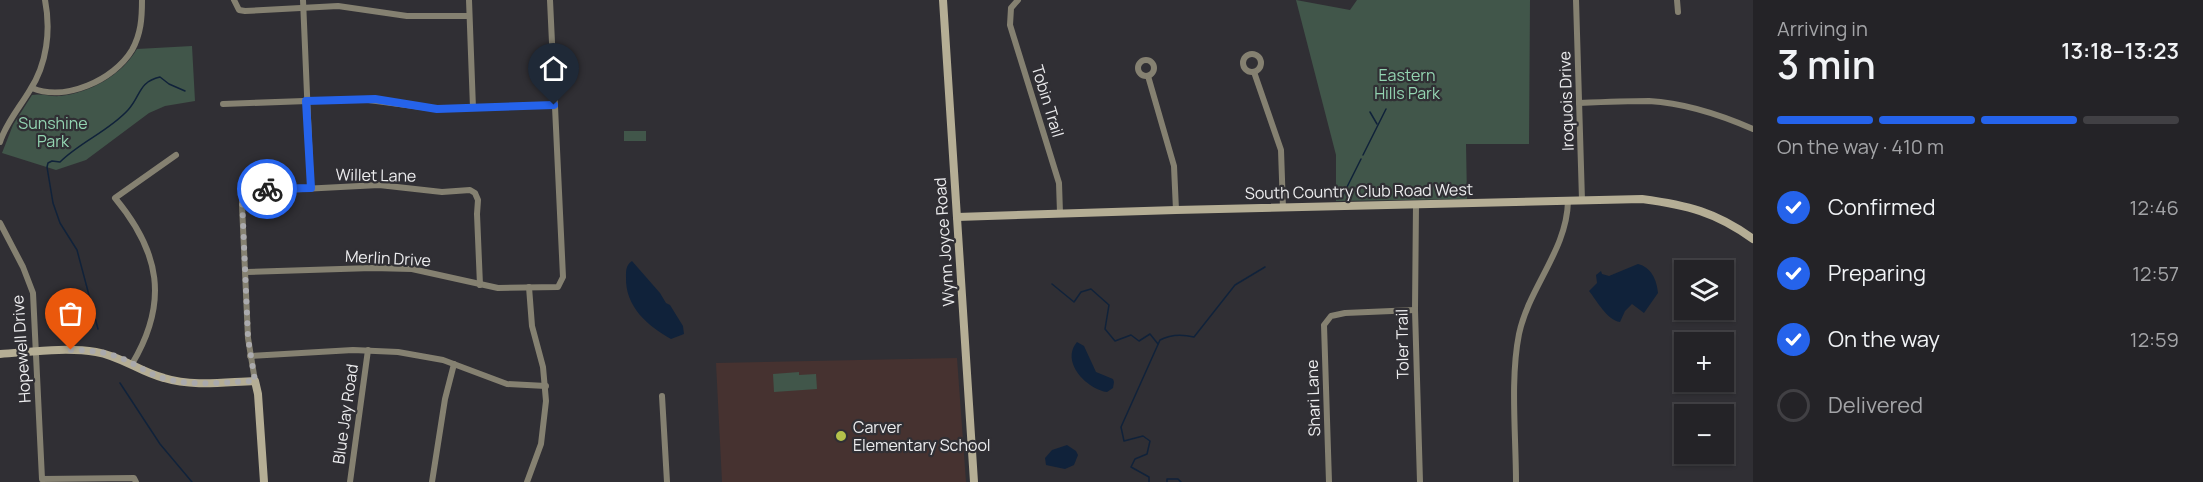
<!DOCTYPE html>
<html lang="en">
<head>
<meta charset="utf-8">
<style>
  :root { --surface:#242327; --page:#2c2b2f; --text:#f1f3f6; --muted:#a3a4a7; --line:#414044; --accent:#2563eb }
  body { margin:0; font-family:Manrope,sans-serif; background:var(--page); color:var(--text); height:100vh; display:flex; flex-direction:column; font-size:22px; white-space:nowrap }
  * { box-sizing:border-box; margin:0 }
  p { font-size:20px; color:var(--muted) }
  .icon { flex:none; width:33px; height:33px; fill:none; stroke:currentColor; stroke-width:2; stroke-linecap:round; stroke-linejoin:round }
  .map { position:relative; flex:1; overflow:hidden }
  .side { display:flex; flex-direction:column; background:var(--surface); width:450px }
  .side>* { flex:none }
  .fabs { position:absolute; left:1674px; top:260px; display:grid; gap:12px }
  .fabs a { display:grid; place-items:center; width:60px; height:60px; border-radius:0px; background:var(--surface); box-shadow:0 2px 4px #0004,0 0 0 2px var(--line); font-size:30px }
  .pin { position:absolute; display:grid; place-items:center; width:51px; height:51px; color:#fff; margin:-62px -26px; border-radius:50% 50% 50% 0; rotate:-45deg; box-shadow:0 0 6px #0007 }
  .pin .icon { rotate:45deg }
  .courier { position:absolute; display:grid; place-items:center; width:60px; height:60px; margin:-30px; border:4px solid #2563eb; border-radius:50%; background:#fff; color:#222; box-shadow:0 2px 8px #0007 }
  .headline em { font-style:normal; font-weight:600 }
  .headline div { display:flex; flex-direction:column-reverse }
  .headline { display:flex; align-items:center; justify-content:space-between; height:102px; padding:0 24px }
  h1 { font-size:39px; font-weight:600; line-height:45px }
  .bar { display:grid; grid-template-columns:repeat(4,1fr); gap:9px 6px; align-content:center; height:72px; padding:0 24px }
  .bar i { height:8px; border-radius:4px; background:var(--line) }
  .bar .current { background:var(--accent) }
  .bar p { grid-column:span 4 }
  ol { padding:0 24px; list-style:none }
  li { display:flex; align-items:center; gap:18px; height:66px }
  li p { margin-inline-start:auto }
  li .icon { padding:6px; border-radius:50%; background:var(--accent); color:#fff; stroke-width:4 }
  li:last-child { color:var(--muted) }
  li i { width:33px; height:33px; border:3px solid var(--line); border-radius:50% }
  main { display:flex; flex:1; min-height:0 }
  .map>svg:first-child { display:block }
  .education { fill:#463230 }
  .green { fill:#41564a }
  .water { fill:#10223a }
  .lines { fill:none; stroke-linecap:round; stroke-linejoin:round }
  .stream { stroke:#10223a; stroke-width:1.5 }
  .street { stroke:#858171; stroke-width:6 }
  .secondary { stroke:#b5ae95; stroke-width:8 }
  .done { stroke:#aaaaad; stroke-width:6; stroke-dasharray:0 10.8 }
  .route { stroke:#2563eb; stroke-width:8 }
  .poi-dot { fill:#b4c24b; stroke:#302f34; stroke-width:2 }
  .labels { text-anchor:middle; stroke-width:4.5; stroke-linejoin:round; paint-order:stroke }
  .park-label { font-size:16px; fill:#93d4b1; stroke:#302f34 }
  .street-label { font-size:16px; fill:#ececee; stroke:#302f34 }
  .poi-label { font-size:16px; fill:#ececee; stroke:#302f34; text-anchor:start }
</style>
</head>
<body>
<main>
<div class="map">
<svg width="1753" height="482" viewBox="0 0 1753 482">
  <rect width="100%" height="100%" fill="#302f34"/>
  <!-- education -->
  <path class="education" d="M957,358L966,482H722L716,363Z"/>
  <!-- green -->
  <g class="green">
    <path d="M1296,0L1350,10L1357,0H1530L1529,144H1466L1467,199L1336,201V155Z"/>
    <path d="M192,46L195,101L165,106L149,113L86,160L56,170L2,153L13,125L32,95C41,93 51,97 60,96C90,93 122,75 137,49Z"/>
    <rect x="624" y="131" width="22" height="10"/>
    <path d="M799,372V375L816,374L817,389L774,392L773,374Z"/>
  </g>
  <!-- water -->
  <g class="water">
    <path d="M632,261L660,293L666,303L670,305L683,326L684,334L671,339C648,326 625,307 626,277C626,270 626,265 632,261Z"/>
    <path d="M1638,264C1651,267 1657,280 1658,293L1644,313L1632,304L1625,311L1620,322C1607,320 1597,301 1589,291L1597,283L1596,275L1601,271L1602,274L1609,276Z"/>
    <path d="M1077,342L1084,346L1096,372L1113,379L1114,382L1113,388L1107,392C1087,389 1060,362 1077,342Z"/>
    <path d="M1067,445L1076,451L1078,455L1074,465L1065,469L1046,465L1045,458L1052,450Z"/>
  </g>
  <g class="lines">
    <!-- stream -->
    <g class="stream">
      <path d="M1370,112L1377,124"/>
      <path d="M1363,155L1386,109"/>
      <path d="M1343,195L1361,159"/>
      <path d="M1052,284L1074,302L1081,292L1091,289L1109,305L1105,329L1115,341L1131,335L1139,341L1150,334L1158,344"/>
      <path d="M98,329L77,250L60,223L53,203L47,167L48,163L52,161L60,162C80,142 109,131 128,110C141,96 138,82 160,77L169,84L185,91"/>
      <path d="M120,383L160,444L192,482"/>
      <path d="M1149,482V477L1131,467L1135,459L1147,454L1150,441L1143,436L1124,441L1121,427L1160,340C1171,334 1182,334 1194,337L1235,285L1265,267"/>
      <path d="M1167,482V479H1178L1181,482"/>
    </g>
    <!-- street -->
    <g class="street">
      <path d="M234,0L239,10L245,11L338,6L407,16H469"/>
      <path d="M303,0L311,188"/>
      <path d="M469,0L473,108"/>
      <path d="M1018,0L1011,8L1010,25L1059,183L1060,213"/>
      <path d="M1576,0L1582,200"/>
      <path d="M1677,0L1678,12"/>
      <circle cx="1252" cy="63" r="9"/>
      <circle cx="1146" cy="68" r="8"/>
      <path d="M1254,72L1281,150L1283,208"/>
      <path d="M1148,76L1174,166L1176,210"/>
      <path d="M32,88C65,102 114,80 132,50C141,34 142,18 142,0"/>
      <path d="M1579,103C1602,102 1626,101 1649,101C1684,103 1721,115 1753,129"/>
      <path d="M223,104L361,99L437,109L554,105"/>
      <path d="M0,142C6,123 20,107 30,90C47,64 51,30 45,0"/>
      <path d="M1416,205L1415,310L1420,482"/>
      <path d="M0,223L23,267L33,293L42,479L134,478L136,482"/>
      <path d="M246,272L372,268L412,269L498,288L558,287L563,277L550,0"/>
      <path d="M250,356L353,350L398,352L443,360L507,384L546,386"/>
      <path d="M132,364C169,302 160,252 115,198L176,155"/>
      <path d="M255,381L248,338L242,205V198L245,192L379,185L442,192L470,190L475,193L478,200L477,214L480,285"/>
      <path d="M662,396L667,482"/>
      <path d="M350,482L368,350"/>
      <path d="M432,482L445,399L454,364"/>
      <path d="M527,482L541,444L546,401L543,367L532,326L529,287"/>
      <path d="M1329,482L1324,325L1331,316L1345,313L1415,310"/>
      <path d="M1516,482C1516,436 1510,379 1519,334C1529,287 1567,250 1568,201"/>
    </g>
    <!-- secondary -->
    <g class="secondary">
      <path d="M943,0L974,482"/>
      <path d="M957,217L1176,210L1642,199C1687,205 1716,212 1753,239"/>
      <path d="M0,354C31,352 65,347 96,352C121,356 140,372 164,378C193,387 225,382 255,381L258,394L264,482"/>
    </g>
  </g>
  <g class="lines">
    <!-- done -->
    <path class="done" d="M71,350C88,350 106,352 121,358C136,364 148,374 163,378C193,387 225,382 255,381L248,338L242,198L245,192L267,189"/>
    <!-- route -->
    <path class="route" d="M267,189L311,188L306,101L375,99L437,109L554,105"/>
  </g>
  <!-- markers -->
  <circle class="poi-dot" cx="841" cy="436" r="6"/>
  <g class="labels">
    <!-- park labels -->
    <g class="park-label">
      <text x="1407" y="81">Eastern<tspan x="1407" dy="18">Hills Park</tspan></text>
      <text x="53" y="129">Sunshine<tspan x="53" dy="18">Park</tspan></text>
    </g>
    <!-- street labels -->
    <g class="street-label">
      <text transform="translate(1048 101) rotate(73)" y="6">Tobin Trail</text>
      <text transform="translate(1566 101) rotate(-92)" y="6">Iroquois Drive</text>
      <text transform="translate(376 175) rotate(1)" y="6">Willet Lane</text>
      <text transform="translate(1359 191) rotate(-1)" y="6">South Country Club Road West</text>
      <text transform="translate(944 242) rotate(-94)" y="6">Wynn Joyce Road</text>
      <text transform="translate(388 258) rotate(3)" y="6">Merlin Drive</text>
      <text transform="translate(1402 344) rotate(-91)" y="6">Toler Trail</text>
      <text transform="translate(21 349) rotate(-94)" y="6">Hopewell Drive</text>
      <text transform="translate(1313 398) rotate(-92)" y="6">Shari Lane</text>
      <text transform="translate(345 414) rotate(-82)" y="6">Blue Jay Road</text>
    </g>
    <!-- poi labels -->
    <g class="poi-label">
      <text x="853" y="433">Carver<tspan x="853" dy="18">Elementary School</tspan></text>
    </g>
  </g>
</svg>
<div class="fabs">
<a><svg class="icon" aria-label="layers" viewBox="0 0 24 24"><path d="M12 4l9 5-9 5-9-5zM3 14l9 5 9-5"/></svg></a>
<a>+</a>
<a>−</a>
</div>
<div class="pin" style="left:71px;top:350px;background:#ea580c"><svg class="icon" aria-label="bag" viewBox="0 0 24 24"><path d="M5 8h14l-1 12H6zM9 8a3 3 0 0 1 6 0"/></svg></div>
<div class="pin" style="left:554px;top:105px;background:#1f2937"><svg class="icon" aria-label="home" viewBox="0 0 24 24"><path d="M3 11l9-7 9 7M6 9v11h12V9"/></svg></div>
<div class="courier" style="left:267px;top:189px"><svg class="icon" aria-label="bike" viewBox="0 0 24 24"><circle cx="6" cy="16" r="4"/><circle cx="18" cy="16" r="4"/><path d="M6 16l4-8h5l3 8M10 8l3 8H6M13 5h3"/></svg></div>
</div>
<section class="side">
<div class="headline"><div><h1>3 min</h1><p>Arriving in</p></div><em>13:18–13:23</em></div>
<div class="bar"><i class="current"></i><i class="current"></i><i class="current"></i><i></i><p>On the way · 410 m</p></div>
<ol>
<li><svg class="icon" aria-label="check" viewBox="0 0 24 24"><path d="M5 12l5 5 9-10"/></svg>Confirmed<p>12:46</p></li>
<li><svg class="icon" aria-label="check" viewBox="0 0 24 24"><path d="M5 12l5 5 9-10"/></svg>Preparing<p>12:57</p></li>
<li><svg class="icon" aria-label="check" viewBox="0 0 24 24"><path d="M5 12l5 5 9-10"/></svg>On the way<p>12:59</p></li>
<li><i></i>Delivered</li>
</ol>
</section>
</main>
</body>
</html>
